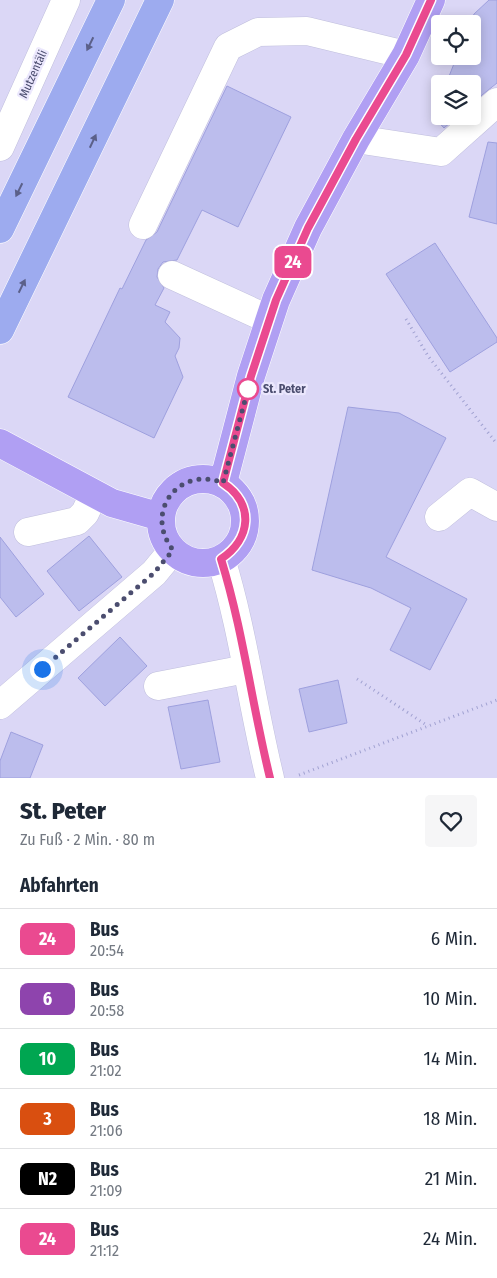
<!DOCTYPE html>
<html lang="de">
<head>
<meta charset="utf-8">
<style>
  :root { --surface:#fff; --page:#f6f6f7; --text:#1f2937; --muted:#747a83; --line:#e0e1e3 }
  body { margin:0; font-family:"Fira Sans Condensed",sans-serif; background:var(--page); color:var(--text); height:100vh; display:flex; flex-direction:column; font-size:19px; white-space:nowrap }
  * { box-sizing:border-box; margin:0 }
  p { font-size:16px; color:var(--muted) }
  .icon { flex:none; width:28px; height:28px; fill:none; stroke:currentColor; stroke-width:2; stroke-linecap:round; stroke-linejoin:round }
  .map { position:relative; height:778px; overflow:hidden }
  .side { display:flex; flex-direction:column; background:var(--surface); flex:1 }
  .side>* { flex:none }
  .badge { padding:0 10px; border-radius:8px; font-size:18px; line-height:32px }
  .fabs { position:absolute; left:431px; top:15px; display:grid; gap:10px }
  .fabs a { display:grid; place-items:center; width:50px; height:50px; border-radius:5px; background:var(--surface); box-shadow:0 2px 12px #0003; font-size:25px }
  .you { position:absolute; width:25px; height:25px; margin:-12px; border:4px solid #fff; border-radius:50%; background:#1a73e8; box-shadow:0 0 0 8px #1a73e833 }
  .map>.badge { position:absolute; translate:-50% -50%; box-shadow:0 0 0 2px #fff }
  h2 { padding:0 20px; font-size:19px; line-height:45px }
  .round { display:grid; place-items:center; flex:none; width:52px; height:52px; border-radius:5px; background:var(--page) }
  .summary { display:flex; align-items:center; justify-content:space-between; height:85px; padding:0 20px }
  h1 { font-size:24px; font-weight:800; line-height:38px }
  ul { padding:0; list-style:none }
  li { display:flex; align-items:center; gap:15px; height:60px; padding:0 20px; border-top:1px solid var(--line) }
  li div { flex:1 }
  li b { display:block; font-size:19px }
  li em { font-style:normal }
  li .badge { min-width:55px; font-weight:700; text-align:center }
  .map>svg:first-child { display:block }
  .residential { fill:#dbd7f6; fill-rule:evenodd }
  .building { fill:#bcbded; stroke:#9ea0de }
  .lines { fill:none; stroke-linecap:round; stroke-linejoin:round }
  .minor-casing { stroke:#c0bfdd; stroke-width:29 }
  .major-casing { stroke:#fff; stroke-width:29 }
  .highway-casing { stroke:#fff; stroke-width:29 }
  .path { stroke:#a0a1d1; stroke-width:3; stroke-dasharray:1 4; stroke-linecap:butt }
  .minor { stroke:#fff; stroke-width:28 }
  .major { stroke:#b09ff3; stroke-width:28 }
  .highway { stroke:#9dabef; stroke-width:28 }
  .oneway { fill:#5b6089 }
  .line-casing { stroke:#fff; stroke-width:11 }
  .line { stroke:#ea4a90; stroke-width:8 }
  .walk { stroke:#4b4d6f; stroke-width:5; stroke-dasharray:0 9 }
  .stop-dot { fill:#fff; stroke:#ea4a90; stroke-width:2.5 }
  .labels { text-anchor:middle; stroke-width:4.5; stroke-linejoin:round; paint-order:stroke }
  .street-label { font-size:12px; fill:#4b4d6f; stroke:#ebe7fd }
  .stop-label { font-size:12px; font-weight:bold; fill:#4b4d6f; stroke:#ebe7fd; text-anchor:start }
</style>
</head>
<body>
<div class="map">
<svg width="497" height="778" viewBox="0 0 497 778">
  <rect width="100%" height="100%" fill="#e6e2fa"/>
  <path class="residential" d="M 0,0 L 497,0 L 497,778 L 0,778 ZM 440,24 L 472,24 L 472,56 L 440,56 ZM 440,84 L 472,84 L 472,116 L 440,116 Z"/>
  <path class="building" d="M 489,0 L 497,0 L 497,83 L 472,103 L 472,84 L 446,84 L 457,56 L 472,56 L 472,24 L 470,24 L 474,14 Z
    M 227,86 L 291,117 L 238,227 L 202,210 L 177,260 L 163,262 L 158,269 L 157,277 L 164,288 L 155,305 L 170,312 L 165,322 L 180,338 L 179,348 L 175,356 L 183,377 L 154,438 L 68,397 L 120,288 L 122,289 L 146,240 L 157,232 Z
    M 440,99 L 440,116 L 458,116 L 444,128 L 433,116 Z
    M 488,142 L 497,143 L 497,224 L 469,217 Z
    M 435,243 L 497,338 L 497,342 L 450,372 L 386,274 Z
    M 348,407 L 399,413 L 446,438 L 386,557 L 467,599 L 430,670 L 390,650 L 411,608 L 371,588 L 312,570 Z
    M 89,536 L 122,577 L 79,611 L 47,571 Z
    M 0,537 L 44,594 L 16,617 L 0,597 Z
    M 120,637 L 147,666 L 105,706 L 78,678 Z
    M 338,680 L 347,723 L 309,732 L 299,689 Z
    M 208,700 L 220,762 L 181,769 L 168,707 Z
    M 11,732 L 43,745 L 30,778 L 0,778 L 0,761 Z"/>
  <g class="lines">
    <g class="minor-casing">
      <path id="minor" d="M 356,139 L 441,152 L 497,102
        M 0,147 L 66,0
        M 143,225 L 228,47 L 258,32 L 307,31 L 406,55
        M 172,275 L 268,319
        M 439,517 L 470,492 L 497,507
        M 28,532 L 77,521 L 85,513 L 94,494
        M 221,559 C 243,630 252,705 270,778
        M 158,686 L 246,669
        M 0,705 L 154,573 L 173,550"/>
    </g>
    <g class="major-casing">
      <path id="major" d="M 0,443 L 112,503 L 161,517
        M161 521a42 42 0 1 1 84 0a42 42 0 1 1-84 0Z
        M 223,483 L 251,376 L 276,300 L 308,228 L 356,139 L 406,55 L 431,0"/>
    </g>
    <g class="highway-casing">
      <path id="highway" d="M 0,229 L 111,0
        M 0,330 L 160,0"/>
    </g>
    <path class="path" d="M 406,319 L 428,356 L 497,444
      M 357,679 L 428,726
      M 299,775 L 497,700"/>
    <use href="#minor" class="minor"/>
    <use href="#major" class="major"/>
    <use href="#highway" class="highway"/>
  </g>
  <defs><path id="oneway-solid" d="M-6-.8H1V-3.2L6.5 0L1 3.2V.8H-6Z" transform="scale(1.25)"/></defs>
  <g class="oneway">
    <use href="#oneway-solid" transform="translate(90 44) rotate(116)"/>
    <use href="#oneway-solid" transform="translate(93 141) rotate(-65)"/>
    <use href="#oneway-solid" transform="translate(19 190) rotate(116)"/>
    <use href="#oneway-solid" transform="translate(22 286) rotate(-64)"/>
  </g>
  <g class="lines">
    <g class="line-casing">
      <path id="line" d="M 270,778 C 252,705 243,630 221,559 C 251,539 255,504 223,483 L 251,376 L 276,300 L 308,228 L 356,139 L 406,55 L 431,0"/>
    </g>
    <use href="#line" class="line"/>
    <path class="walk" d="M 42,669 L 154,573 L 173,550 C 143,512 179,465 223,483 L 248,389"/>
  </g>
  <circle class="stop-dot" cx="248" cy="389" r="10"/>
  <g class="labels">
    <g class="street-label">
      <text transform="translate(33 74) rotate(-66)" y="4">Mutzentäli</text>
    </g>
    <g class="stop-label">
      <text x="263" y="393">St. Peter</text>
    </g>
  </g>
</svg>
<div class="fabs">
<a><svg class="icon" aria-label="locate" viewBox="0 0 24 24"><circle cx="12" cy="12" r="6"/><path d="M12 2v4M12 18v4M2 12h4M18 12h4"/></svg></a>
<a><svg class="icon" aria-label="layers" viewBox="0 0 24 24"><path d="M12 4l9 5-9 5-9-5zM3 14l9 5 9-5"/></svg></a>
</div>
<div class="you" style="left:42px;top:669px"></div>
<b class="badge" style="left:293px;top:262px;background:#ea4a90;color:#fff">24</b>
</div>
<section class="side">
<div class="summary"><div><h1>St. Peter</h1><p>Zu Fuß · 2 Min. · 80 m</p></div><a class="round"><svg class="icon" aria-label="heart" viewBox="0 0 24 24"><path d="M12 20l-8-8c-3-5 5-10 8-4 3-6 11-1 8 4z"/></svg></a></div>
<h2>Abfahrten</h2>
<ul>
<li><span class="badge" style="background:#ea4a90;color:#fff">24</span><div><b>Bus</b><p>20:54</p></div><em>6 Min.</em></li>
<li><span class="badge" style="background:#8e44ad;color:#fff">6</span><div><b>Bus</b><p>20:58</p></div><em>10 Min.</em></li>
<li><span class="badge" style="background:#00a651;color:#fff">10</span><div><b>Bus</b><p>21:02</p></div><em>14 Min.</em></li>
<li><span class="badge" style="background:#d94f10;color:#fff">3</span><div><b>Bus</b><p>21:06</p></div><em>18 Min.</em></li>
<li><span class="badge" style="background:#000;color:#fff">N2</span><div><b>Bus</b><p>21:09</p></div><em>21 Min.</em></li>
<li><span class="badge" style="background:#ea4a90;color:#fff">24</span><div><b>Bus</b><p>21:12</p></div><em>24 Min.</em></li>
</ul>
</section>
</body>
</html>
